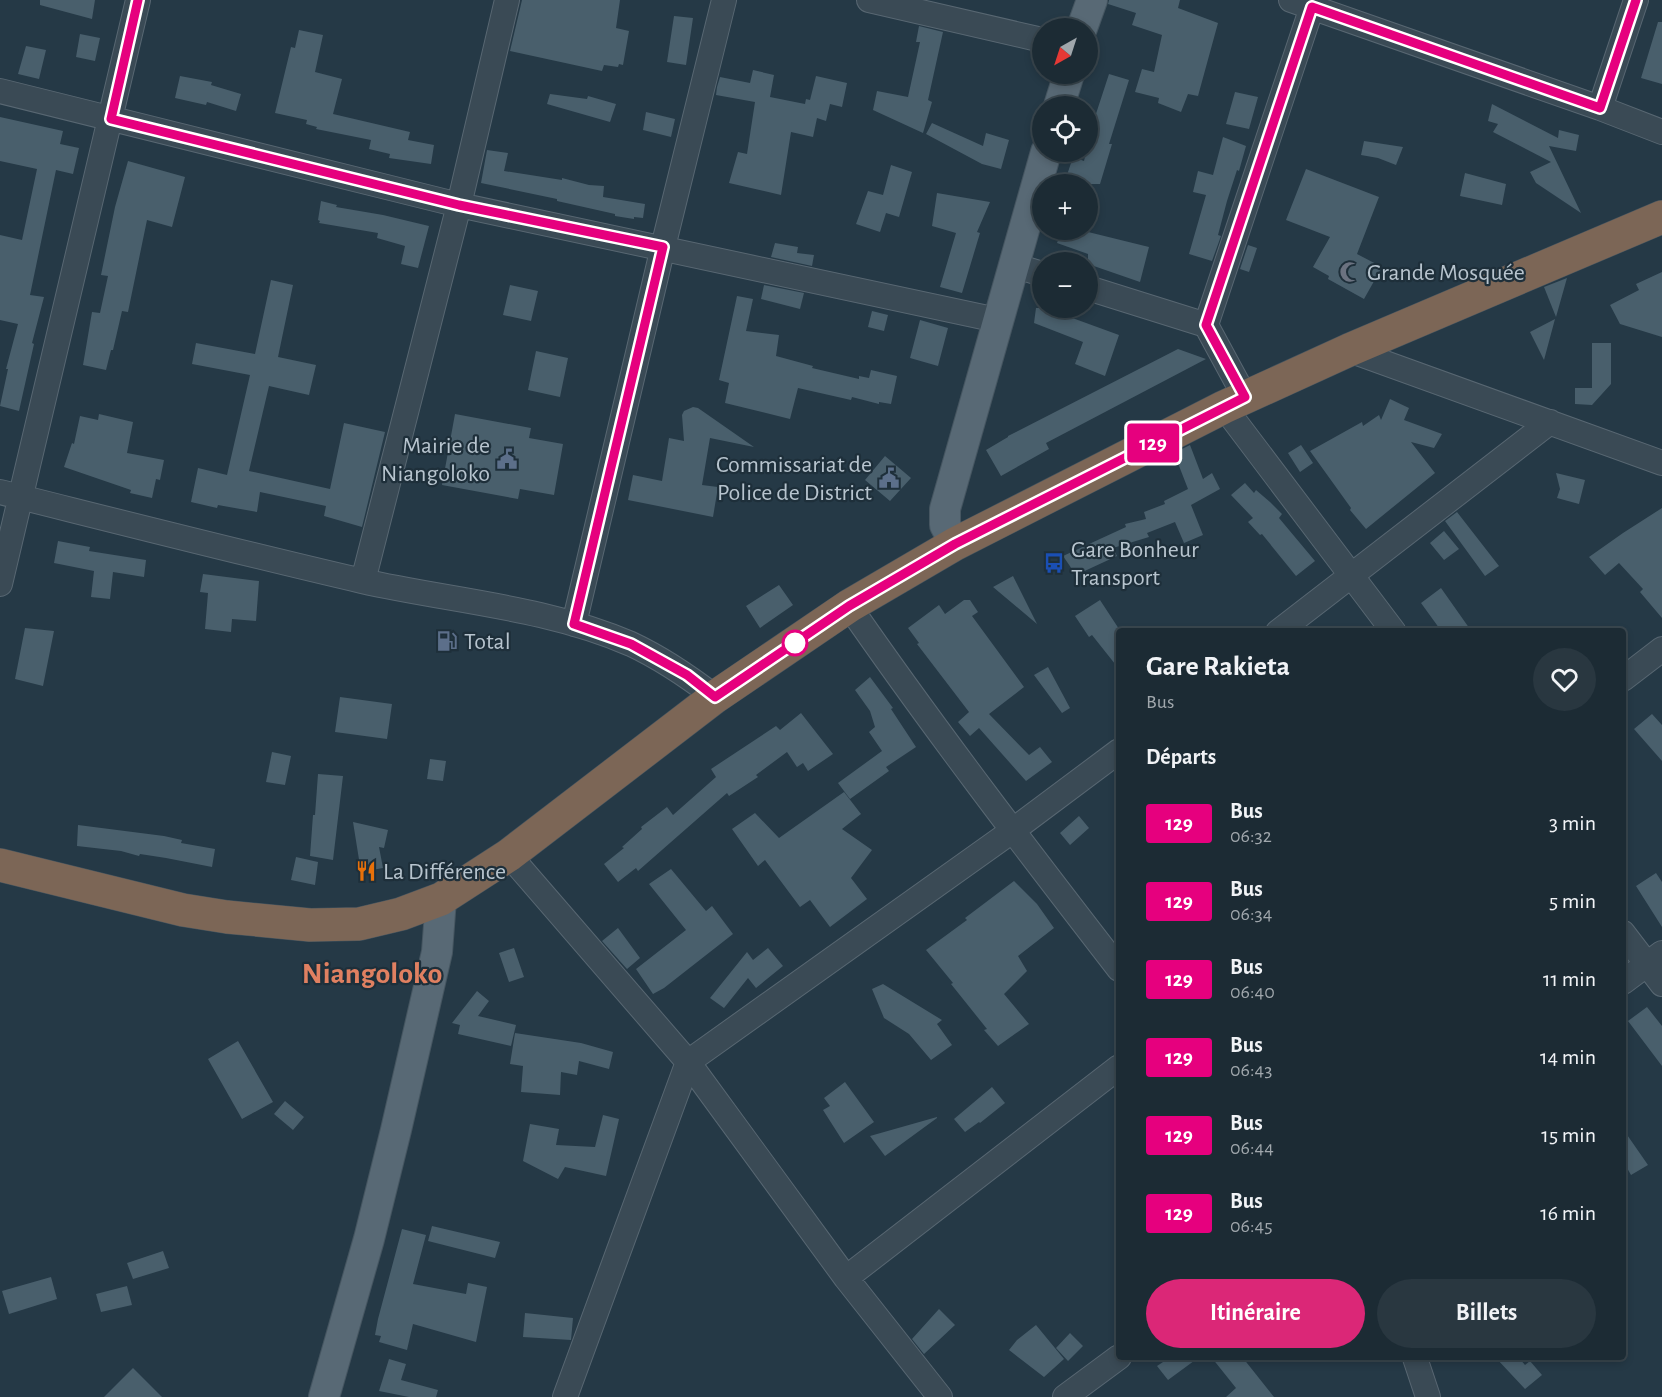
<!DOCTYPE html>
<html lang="fr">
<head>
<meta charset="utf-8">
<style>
  :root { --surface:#1c2b34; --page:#293740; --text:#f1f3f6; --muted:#a0a7ac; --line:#3a474f; --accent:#db2777 }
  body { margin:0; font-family:"Alegreya Sans",sans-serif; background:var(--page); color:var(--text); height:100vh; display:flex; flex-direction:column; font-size:22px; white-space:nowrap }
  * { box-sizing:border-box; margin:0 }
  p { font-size:20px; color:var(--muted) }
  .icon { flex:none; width:33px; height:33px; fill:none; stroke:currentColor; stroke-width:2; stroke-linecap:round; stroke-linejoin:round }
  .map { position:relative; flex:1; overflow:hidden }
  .details { position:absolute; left:1116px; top:628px; width:510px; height:732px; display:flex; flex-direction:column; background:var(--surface); border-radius:6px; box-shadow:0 3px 9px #0003,0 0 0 2px var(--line) }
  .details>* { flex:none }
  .badge { padding:0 12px; border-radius:4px; font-size:21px; line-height:39px }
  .needle { width:39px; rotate:219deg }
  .tools { position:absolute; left:1032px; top:18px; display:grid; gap:12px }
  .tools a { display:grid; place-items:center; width:66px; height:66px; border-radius:50%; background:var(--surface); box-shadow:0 3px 9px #0003,0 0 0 2px var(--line); font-size:30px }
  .map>.badge { position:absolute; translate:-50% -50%; box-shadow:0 0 0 3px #fff }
  h2 { padding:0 30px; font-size:22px; line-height:54px }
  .round { display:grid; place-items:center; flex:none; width:63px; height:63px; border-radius:32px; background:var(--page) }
  .head { display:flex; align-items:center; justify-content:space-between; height:102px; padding:0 30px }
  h1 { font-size:28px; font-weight:700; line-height:45px }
  .cta { display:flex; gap:12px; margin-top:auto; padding:12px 30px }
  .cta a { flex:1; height:69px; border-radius:36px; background:var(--accent); color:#fff; font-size:24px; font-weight:700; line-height:69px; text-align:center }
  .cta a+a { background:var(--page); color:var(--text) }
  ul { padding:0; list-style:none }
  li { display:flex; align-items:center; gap:18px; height:78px; padding:0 30px }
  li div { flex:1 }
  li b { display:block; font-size:22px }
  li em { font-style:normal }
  li .badge { min-width:66px; font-weight:700; text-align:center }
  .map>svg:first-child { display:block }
  .building { fill:#495f6c }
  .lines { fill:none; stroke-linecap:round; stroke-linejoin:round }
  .minor-casing { stroke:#586772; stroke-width:26 }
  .major-casing { stroke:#465661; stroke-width:32 }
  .highway-casing { stroke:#44545f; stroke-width:34 }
  .minor { stroke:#3a4a55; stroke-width:24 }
  .major { stroke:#586975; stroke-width:30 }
  .highway { stroke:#7c6656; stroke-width:33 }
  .line-casing { stroke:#fff; stroke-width:14 }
  .line { stroke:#e6007e; stroke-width:9 }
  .stop-dot { fill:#fff; stroke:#e6007e; stroke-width:3 }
  .labels { text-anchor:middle; stroke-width:4.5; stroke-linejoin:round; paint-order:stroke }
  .poi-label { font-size:24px; fill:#b7c4ce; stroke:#1e2f3a; text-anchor:start }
  .district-label { font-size:30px; font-weight:bold; fill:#e08061; stroke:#1e2f3a }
</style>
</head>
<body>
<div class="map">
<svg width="1662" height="1397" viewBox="0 0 1662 1397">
  <rect width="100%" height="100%" fill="#253946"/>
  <path class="building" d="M 40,0 L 95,0 L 92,19 L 40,5 Z
    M 522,0 L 620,0 L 616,28 L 629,31 L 623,65 L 619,64 L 618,67 L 604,65 L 602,71 L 510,51 Z
    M 1109,0 L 1180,0 L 1178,8 L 1218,23 L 1198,96 L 1188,94 L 1181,112 L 1158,103 L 1159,98 L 1135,92 L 1142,69 L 1154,72 L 1162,35 L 1132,25 L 1136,13 L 1108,4 Z
    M 674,16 L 693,18 L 686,65 L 667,62 Z
    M 1658,22 L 1662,22 L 1662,84 L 1641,78 Z
    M 919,26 L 943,32 L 928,100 L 932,102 L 923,133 L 873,110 L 877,91 L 908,97 L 920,42 L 916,42 Z
    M 299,30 L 323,35 L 315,72 L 342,79 L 333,114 L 410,132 L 408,140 L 434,145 L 431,164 L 389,158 L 390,154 L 369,149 L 371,140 L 316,129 L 317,127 L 306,124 L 307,120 L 275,113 L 291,47 L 295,48 Z
    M 80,34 L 100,38 L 95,61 L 76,57 Z
    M 26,46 L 46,50 L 39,79 L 18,74 Z
    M 753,70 L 774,75 L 770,97 L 805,104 L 806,99 L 810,100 L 816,76 L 847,83 L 842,107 L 830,104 L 826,121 L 817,118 L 813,137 L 791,132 L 781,195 L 729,183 L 738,152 L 747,154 L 755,102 L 716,95 L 717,87 L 720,77 L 750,83 Z
    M 1109,74 L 1129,80 L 1109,144 L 1112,144 L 1100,184 L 1076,184 L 1065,181 L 1073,157 L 1084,161 L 1092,126 Z
    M 180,76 L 212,82 L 211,85 L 241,94 L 236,111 L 207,102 L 206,105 L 175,98 Z
    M 1235,92 L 1258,97 L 1249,129 L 1226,124 Z
    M 550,94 L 587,99 L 588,96 L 616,104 L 610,122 L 547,104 Z
    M 1492,104 L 1558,138 L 1559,130 L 1579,135 L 1576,151 L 1549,146 L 1581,213 L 1536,183 L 1530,172 L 1551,162 L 1493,132 L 1498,124 L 1488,121 Z
    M 646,112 L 675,119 L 671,137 L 643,130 Z
    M 0,117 L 63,131 L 60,144 L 79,148 L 73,174 L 56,170 L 30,295 L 44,297 L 32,343 L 34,344 L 19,411 L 0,406 L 8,369 L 6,369 L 18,324 L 0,320 L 0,235 L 22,240 L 37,169 L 0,161 Z
    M 932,123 L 983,146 L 986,133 L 1009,140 L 1001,169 L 982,164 L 926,134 Z
    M 1223,137 L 1246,146 L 1239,171 L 1237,170 L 1227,201 L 1218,235 L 1221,236 L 1212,261 L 1189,254 L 1206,195 L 1193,192 L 1198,171 L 1213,175 Z
    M 1364,141 L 1403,147 L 1396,165 L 1378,158 L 1361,155 Z
    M 487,150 L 508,153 L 504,171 L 562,180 L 562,178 L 589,185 L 604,186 L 603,197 L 645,204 L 643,218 L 634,217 L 634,219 L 615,216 L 615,214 L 557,201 L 557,199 L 481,183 Z
    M 128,161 L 185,177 L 172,227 L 147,220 L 128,312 L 122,311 L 113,350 L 111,350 L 106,370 L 83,365 L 92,312 L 100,313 L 108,276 L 101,275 L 115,207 Z
    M 891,165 L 912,172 L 899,217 L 886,213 L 880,232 L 856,224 L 868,191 L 883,195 Z
    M 1306,169 L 1379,197 L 1357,254 L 1382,267 L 1364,299 L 1328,279 L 1329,276 L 1313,267 L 1330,237 L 1286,220 Z
    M 1465,173 L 1506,184 L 1502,205 L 1460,196 Z
    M 937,193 L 990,202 L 977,232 L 980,233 L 962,293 L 940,287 L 956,233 L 932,226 Z
    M 321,201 L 337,205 L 336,207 L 383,215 L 429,226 L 418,268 L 401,264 L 405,246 L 377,238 L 378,233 L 319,223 L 320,221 L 318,220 Z
    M 1062,230 L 1080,230 L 1149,247 L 1140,282 L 1088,264 L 1088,254 L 1057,243 Z
    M 775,243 L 798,247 L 797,253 L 814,255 L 812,266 L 771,257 Z
    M 1248,245 L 1257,248 L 1249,272 L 1240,269 Z
    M 1662,272 L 1662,337 L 1620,324 L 1610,305 L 1639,290 L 1636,284 Z
    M 1567,278 L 1556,317 L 1544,287 Z
    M 271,280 L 293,285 L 278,357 L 316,365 L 309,395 L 269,386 L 249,471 L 330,489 L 344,423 L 385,432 L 362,527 L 324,516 L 326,506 L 260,492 L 257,512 L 218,505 L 217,508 L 191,502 L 198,468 L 227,475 L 250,375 L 192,364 L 196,343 L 255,354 Z
    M 510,285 L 538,291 L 531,321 L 503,315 Z
    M 764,285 L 804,293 L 800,309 L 761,299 Z
    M 737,296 L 753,299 L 746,331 L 779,335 L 776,356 L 813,366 L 812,368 L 859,379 L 859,376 L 869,378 L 871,370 L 897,376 L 891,404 L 879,402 L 879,404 L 852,397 L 851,400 L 798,388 L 790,419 L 725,403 L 729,383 L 719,380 Z
    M 1036,308 L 1045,308 L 1119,335 L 1105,376 L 1075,364 L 1083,342 L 1034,323 Z
    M 872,311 L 888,315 L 884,331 L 868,327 Z
    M 1555,319 L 1544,360 L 1530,332 Z
    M 920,320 L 948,328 L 938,366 L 910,358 Z
    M 1592,343 L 1611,343 L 1611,384 L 1592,405 L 1575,404 L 1575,388 L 1592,388 Z
    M 1178,349 L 1206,359 L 1046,443 L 1049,449 L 1001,476 L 986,450 L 1008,437 L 1008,436 Z
    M 536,351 L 568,358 L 560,397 L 528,390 Z
    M 1390,399 L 1409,408 L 1404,420 L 1442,434 L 1434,448 L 1411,442 L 1435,473 L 1366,529 L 1350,510 L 1351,508 L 1310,451 L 1362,422 L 1363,426 L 1379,415 L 1381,420 Z
    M 693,407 L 698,408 L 754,447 L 710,438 L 702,485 L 718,487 L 713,517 L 628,500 L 633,475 L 662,481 L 669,438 L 684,441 L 682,415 L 684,411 Z
    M 99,414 L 133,422 L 127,453 L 164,460 L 160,480 L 156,479 L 152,498 L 130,493 L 131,490 L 64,467 L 72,443 L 74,444 L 80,416 L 98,420 Z
    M 455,414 L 531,428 L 529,438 L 563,444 L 554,495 L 520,489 L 518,499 L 442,485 Z
    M 1190,445 L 1203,479 L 1212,473 L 1220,489 L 1191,505 L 1203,535 L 1184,543 L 1175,522 L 1147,533 L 1149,537 L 1113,548 L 1117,556 L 1076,575 L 1063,556 L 1126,527 L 1125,524 L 1146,519 L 1144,512 L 1165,504 L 1164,501 L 1188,489 L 1174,453 Z
    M 1301,445 L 1313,463 L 1300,472 L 1288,453 Z
    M 885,456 L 911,478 L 890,501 L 865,480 Z
    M 1556,473 L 1585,480 L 1579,504 L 1557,498 L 1560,489 Z
    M 1245,483 L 1254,493 L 1256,490 L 1270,502 L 1282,514 L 1279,518 L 1315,561 L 1296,576 L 1262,534 L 1260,535 L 1248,522 L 1253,518 L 1231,495 Z
    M 1662,508 L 1662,618 L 1640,592 L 1643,589 L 1619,563 L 1605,575 L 1589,557 L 1623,533 Z
    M 1457,512 L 1499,566 L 1485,576 L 1445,521 Z
    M 1444,531 L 1459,549 L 1444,560 L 1430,543 Z
    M 58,541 L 90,547 L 89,551 L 146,560 L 144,577 L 113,572 L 110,599 L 91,597 L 94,571 L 54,563 Z
    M 203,574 L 259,581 L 256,621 L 232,619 L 231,632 L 205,629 L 208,593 L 200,592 Z
    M 1013,576 L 1037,624 L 993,587 Z
    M 779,585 L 793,605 L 760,628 L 746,606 Z
    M 1441,588 L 1472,632 L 1442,632 L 1421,603 Z
    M 964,600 L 970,600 L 978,612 L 972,616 L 1024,687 L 989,714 L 1029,755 L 1040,747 L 1052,762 L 1026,781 L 979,728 L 970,736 L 958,722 L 969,712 L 917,644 L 919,643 L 908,628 L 939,605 L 945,614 Z
    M 1100,600 L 1119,629 L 1119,669 L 1092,635 L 1089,637 L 1075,616 Z
    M 25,628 L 54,631 L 43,686 L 15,679 Z
    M 1048,667 L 1070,708 L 1062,713 L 1034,675 Z
    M 870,677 L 893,708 L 891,709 L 916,747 L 886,767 L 889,771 L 850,799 L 838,783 L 882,751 L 869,732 L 875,727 L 870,711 L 855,690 Z
    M 340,697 L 392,704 L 387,739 L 335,732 Z
    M 801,713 L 833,754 L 808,771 L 803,763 L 797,767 L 787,752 L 756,775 L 758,777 L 729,796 L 727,793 L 638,871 L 636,868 L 618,882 L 604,864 L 624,848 L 622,847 L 642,829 L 641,827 L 667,807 L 673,815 L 716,777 L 711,769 L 776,726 L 780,730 Z
    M 1652,714 L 1662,725 L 1662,761 L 1634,729 Z
    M 272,752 L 291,756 L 285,785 L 266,782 Z
    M 430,759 L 446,761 L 443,781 L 427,779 Z
    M 318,774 L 343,776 L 333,860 L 310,856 L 313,815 L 315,815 Z
    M 844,792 L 861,814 L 842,829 L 872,850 L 851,878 L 867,899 L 830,927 L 810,900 L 800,907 L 765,860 L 758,866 L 732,829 L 755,813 L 779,838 Z
    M 1079,816 L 1089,828 L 1070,845 L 1060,833 Z
    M 353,822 L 388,830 L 384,848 L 379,847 L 383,868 L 361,872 Z
    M 78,825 L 164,836 L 182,840 L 181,843 L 215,849 L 212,867 L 166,858 L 140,854 L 139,856 L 121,851 L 77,846 Z
    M 296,857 L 318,862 L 315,885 L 291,880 Z
    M 671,869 L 706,911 L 712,906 L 733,934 L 664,988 L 653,994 L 636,969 L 686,930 L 649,884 Z
    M 1656,873 L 1662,882 L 1662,927 L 1636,886 Z
    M 1014,881 L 1037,904 L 1054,928 L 1018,956 L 1027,971 L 1004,994 L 1029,1024 L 998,1046 L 984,1030 L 987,1029 L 951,984 L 953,983 L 926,950 L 967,920 L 965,918 Z
    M 618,928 L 640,958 L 627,969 L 602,941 Z
    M 514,948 L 524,977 L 509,982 L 499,953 Z
    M 768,948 L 783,966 L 756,988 L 748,978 L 724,1008 L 710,998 L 747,952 L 753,960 Z
    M 883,984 L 942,1020 L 937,1024 L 952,1045 L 931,1060 L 909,1034 L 884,1018 L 872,989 Z
    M 477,991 L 489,1001 L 478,1016 L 516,1025 L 511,1046 L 458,1034 L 460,1025 L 452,1023 Z
    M 1647,1007 L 1662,1026 L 1662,1066 L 1628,1021 Z
    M 515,1033 L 581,1043 L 613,1052 L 609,1069 L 579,1061 L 577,1075 L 561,1072 L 560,1095 L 521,1092 L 523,1066 L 510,1064 Z
    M 238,1041 L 273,1102 L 242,1119 L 208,1059 Z
    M 845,1082 L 874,1122 L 844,1143 L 823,1110 L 830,1106 L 824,1098 Z
    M 992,1087 L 1005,1103 L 980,1123 L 979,1122 L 965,1132 L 954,1119 Z
    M 285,1101 L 304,1117 L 293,1130 L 274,1114 Z
    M 603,1115 L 619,1119 L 606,1176 L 565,1167 L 558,1179 L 523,1161 L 530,1124 L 559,1129 L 556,1145 L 595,1147 Z
    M 937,1117 L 937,1118 L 885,1156 L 870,1136 Z
    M 1623,1129 L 1648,1165 L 1631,1175 L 1623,1161 Z
    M 432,1226 L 500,1242 L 495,1258 L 428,1241 Z
    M 402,1229 L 426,1235 L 413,1284 L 466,1294 L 468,1283 L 487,1287 L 476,1342 L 413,1324 L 407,1350 L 379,1342 L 381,1336 L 375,1335 L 378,1319 Z
    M 163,1251 L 169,1268 L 133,1279 L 127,1263 Z
    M 51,1277 L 57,1299 L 9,1314 L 2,1291 Z
    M 127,1286 L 132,1305 L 101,1312 L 96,1294 Z
    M 939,1309 L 955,1325 L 924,1354 L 912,1339 Z
    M 525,1313 L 573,1318 L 571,1340 L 523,1337 Z
    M 1036,1325 L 1064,1359 L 1044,1377 L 1009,1350 L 1017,1340 Z
    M 1070,1333 L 1083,1346 L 1068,1361 L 1056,1348 Z
    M 1169,1358 L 1198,1358 L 1168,1380 L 1157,1366 Z
    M 1212,1358 L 1243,1358 L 1274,1397 L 1226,1397 L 1236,1388 Z
    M 1496,1358 L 1519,1358 L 1525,1365 L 1530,1361 L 1542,1375 L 1525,1389 Z
    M 389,1359 L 406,1364 L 401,1380 L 438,1390 L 436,1397 L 409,1397 L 379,1391 Z
    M 133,1368 L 162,1397 L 104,1397 Z"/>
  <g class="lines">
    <g class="minor-casing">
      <path id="minor" d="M 869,0 L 1042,40
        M 1291,0 L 1600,108 L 1662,132
        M 0,91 L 459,205 L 997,320
        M 1600,108 L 1636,0
        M 1013,265 L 1042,274
        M 1088,288 L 1206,325
        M 1349,350 L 1662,463
        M 1245,397 L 1206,325 L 1312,7
        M 1224,407 L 1394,632
        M 0,492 C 120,522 241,553 362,581 C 451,601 546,607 631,644 C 661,658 689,677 715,697
        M 363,581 L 459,205 L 507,0
        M 0,584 L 138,0
        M 849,606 C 935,730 1027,850 1119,969
        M 574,624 L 663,247 L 724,0
        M 1278,632 L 1550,422
        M 1623,679 L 1662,649
        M 509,855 L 688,1062 L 846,1278 L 940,1397
        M 1623,933 L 1662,984
        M 1623,982 L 1662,953
        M 846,1278 L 1119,1067
        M 1415,1358 L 1428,1397
        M 565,1397 L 688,1062 L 1012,831 L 1119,751
        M 1065,1397 L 1119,1357"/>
    </g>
    <g class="major-casing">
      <path id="major" d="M 1082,28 L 1092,0
        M 1059,106 L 1069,74
        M 955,544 L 945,525 L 945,509 L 1046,152
        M 324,1397 L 369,1239 L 396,1130 L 437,952 L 441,899"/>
    </g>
    <g class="highway-casing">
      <path id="highway" d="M 0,865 L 183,910 L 227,917 L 310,925 L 359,924 L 401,914 L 441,899 L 509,855 L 715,697 L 849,606 L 955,544 L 1224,407 L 1349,350 L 1662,217"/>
    </g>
    <use href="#minor" class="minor"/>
    <use href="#major" class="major"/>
    <use href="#highway" class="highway"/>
  </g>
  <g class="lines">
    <g class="line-casing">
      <path id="line" d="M 138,0 L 111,119 L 459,205 L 663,247 L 574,624 L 631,644 L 687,675 L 715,697 L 849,606 L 955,544 L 1245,397 L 1206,325 L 1312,7 L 1600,108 L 1636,0"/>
    </g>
    <use href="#line" class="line"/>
  </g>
  <defs>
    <g id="mosque-bare" transform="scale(1.62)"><path d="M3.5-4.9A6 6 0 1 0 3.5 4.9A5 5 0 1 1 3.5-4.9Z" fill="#6b7280" stroke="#1e2f3a" stroke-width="2.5" paint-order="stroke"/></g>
    <g id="civic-bare" transform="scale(1.62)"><path d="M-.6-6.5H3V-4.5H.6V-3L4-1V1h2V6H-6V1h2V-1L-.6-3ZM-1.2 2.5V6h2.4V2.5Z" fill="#5c6f8a" stroke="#1e2f3a" stroke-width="2.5" paint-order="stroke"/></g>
    <g id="bus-bare" transform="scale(1.62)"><path d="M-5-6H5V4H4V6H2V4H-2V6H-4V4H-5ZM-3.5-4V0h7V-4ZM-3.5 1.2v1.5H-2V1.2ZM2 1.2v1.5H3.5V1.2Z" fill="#1a4fb4" stroke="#1e2f3a" stroke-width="2.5" paint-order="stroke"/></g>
    <g id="fuel-bare" transform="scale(1.62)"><path d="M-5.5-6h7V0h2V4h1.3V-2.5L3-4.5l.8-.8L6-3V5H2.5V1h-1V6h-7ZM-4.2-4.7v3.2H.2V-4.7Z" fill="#5c6f8a" stroke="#1e2f3a" stroke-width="2.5" paint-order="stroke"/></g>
    <g id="restaurant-bare" transform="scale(1.62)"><path d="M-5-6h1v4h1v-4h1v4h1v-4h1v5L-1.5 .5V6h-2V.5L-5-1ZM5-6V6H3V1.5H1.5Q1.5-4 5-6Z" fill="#e8710a" stroke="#1e2f3a" stroke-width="2.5" paint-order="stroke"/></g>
  </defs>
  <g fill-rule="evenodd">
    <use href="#mosque-bare" x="1350" y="272"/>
    <use href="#civic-bare" x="507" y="459"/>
    <use href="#civic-bare" x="889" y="478"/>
    <use href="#bus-bare" x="1054" y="563"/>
    <use href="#fuel-bare" x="447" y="641"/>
    <use href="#restaurant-bare" x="366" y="871"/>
  </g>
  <circle class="stop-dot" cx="795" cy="643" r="12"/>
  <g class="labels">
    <g class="poi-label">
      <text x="1367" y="280">Grande Mosquée</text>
      <text x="490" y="453" text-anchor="end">Mairie de<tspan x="490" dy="28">Niangoloko</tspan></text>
      <text x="872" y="472" text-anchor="end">Commissariat de<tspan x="872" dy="28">Police de District</tspan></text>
      <text x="1071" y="557">Gare Bonheur<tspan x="1071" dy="28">Transport</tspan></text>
      <text x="464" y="649">Total</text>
      <text x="383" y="879">La Différence</text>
    </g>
    <g class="district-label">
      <text x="372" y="983">Niangoloko</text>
    </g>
  </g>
</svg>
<div class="tools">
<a><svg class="needle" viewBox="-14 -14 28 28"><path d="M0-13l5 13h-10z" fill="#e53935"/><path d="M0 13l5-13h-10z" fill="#a0a7ac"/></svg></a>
<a><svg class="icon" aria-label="locate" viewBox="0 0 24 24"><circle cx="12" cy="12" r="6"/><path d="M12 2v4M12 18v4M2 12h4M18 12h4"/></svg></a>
<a>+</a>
<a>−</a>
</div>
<b class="badge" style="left:1153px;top:443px;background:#e6007e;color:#fff">129</b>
<section class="details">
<div class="head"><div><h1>Gare Rakieta</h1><p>Bus</p></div><a class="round"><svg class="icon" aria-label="heart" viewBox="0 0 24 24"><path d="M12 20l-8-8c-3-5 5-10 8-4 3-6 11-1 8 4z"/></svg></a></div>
<h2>Départs</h2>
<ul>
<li><span class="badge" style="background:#e6007e;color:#fff">129</span><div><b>Bus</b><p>06:32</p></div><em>3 min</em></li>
<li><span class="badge" style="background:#e6007e;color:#fff">129</span><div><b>Bus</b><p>06:34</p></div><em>5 min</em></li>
<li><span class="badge" style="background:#e6007e;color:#fff">129</span><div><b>Bus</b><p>06:40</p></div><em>11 min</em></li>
<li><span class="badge" style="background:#e6007e;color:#fff">129</span><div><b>Bus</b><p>06:43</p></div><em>14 min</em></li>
<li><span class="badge" style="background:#e6007e;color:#fff">129</span><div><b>Bus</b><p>06:44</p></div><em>15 min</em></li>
<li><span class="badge" style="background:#e6007e;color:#fff">129</span><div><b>Bus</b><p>06:45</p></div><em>16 min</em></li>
</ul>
<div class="cta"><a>Itinéraire</a><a>Billets</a></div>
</section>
</div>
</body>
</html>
